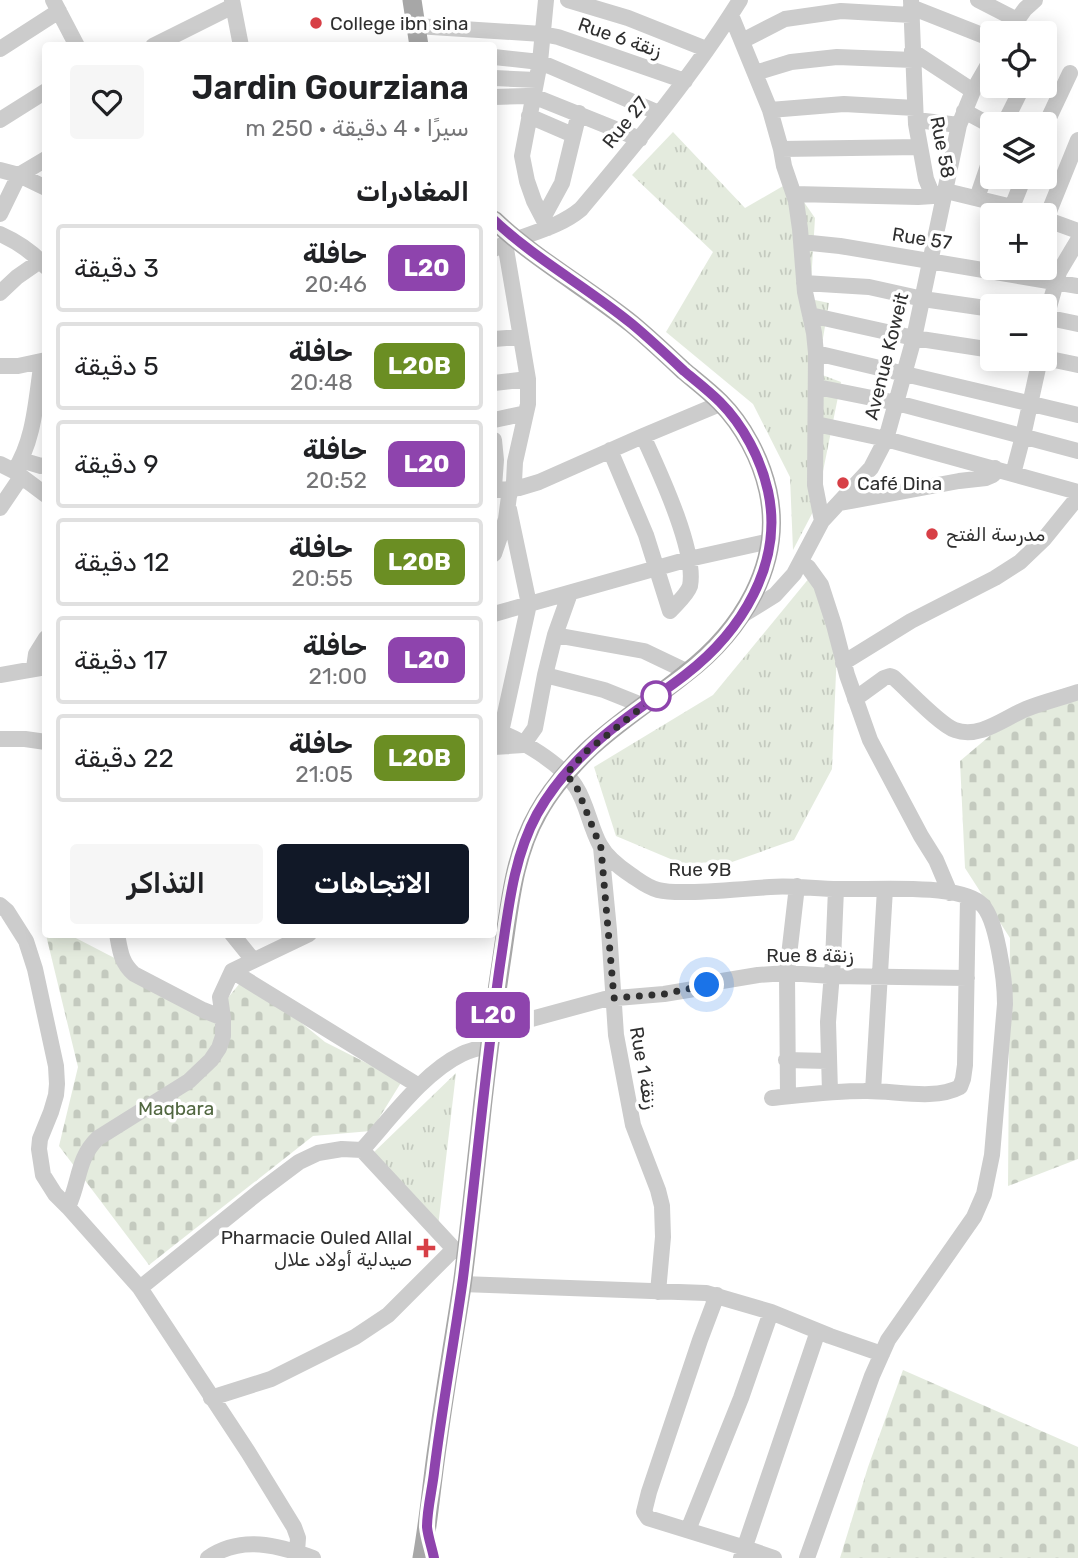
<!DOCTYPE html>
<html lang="ar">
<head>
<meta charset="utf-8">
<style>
  :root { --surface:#fff; --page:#f6f6f6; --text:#202124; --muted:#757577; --line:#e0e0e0; --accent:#111827 }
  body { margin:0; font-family:Rubik,"Noto Naskh Arabic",sans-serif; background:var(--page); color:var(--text); direction:rtl; height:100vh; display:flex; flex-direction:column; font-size:26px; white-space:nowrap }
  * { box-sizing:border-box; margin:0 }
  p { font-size:23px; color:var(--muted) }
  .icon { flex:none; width:38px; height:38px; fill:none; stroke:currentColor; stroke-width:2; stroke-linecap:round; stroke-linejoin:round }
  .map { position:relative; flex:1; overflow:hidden; direction:ltr }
  .panel { position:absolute; left:42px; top:42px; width:455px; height:896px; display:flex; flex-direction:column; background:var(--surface); border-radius:7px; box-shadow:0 4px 18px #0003; direction:rtl }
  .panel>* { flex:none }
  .badge { padding:0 14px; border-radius:10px; font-size:24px; line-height:46px }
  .controls { position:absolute; left:980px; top:21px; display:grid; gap:14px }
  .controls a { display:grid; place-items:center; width:77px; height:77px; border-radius:7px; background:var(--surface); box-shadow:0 4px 18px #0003; font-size:35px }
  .you { position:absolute; width:35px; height:35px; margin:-18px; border:5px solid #fff; border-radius:50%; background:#1a73e8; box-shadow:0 0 0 10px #1a73e833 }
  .map>.badge { position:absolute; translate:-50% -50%; box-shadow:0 0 0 4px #fff }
  h2 { padding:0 28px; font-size:26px; line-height:63px }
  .round { display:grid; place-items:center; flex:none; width:74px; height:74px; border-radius:7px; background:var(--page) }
  .head { display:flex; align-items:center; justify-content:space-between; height:119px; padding:0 28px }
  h1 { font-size:33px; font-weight:600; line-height:52px }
  .button { display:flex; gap:14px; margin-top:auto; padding:14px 28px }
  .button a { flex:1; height:80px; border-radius:7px; background:var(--accent); color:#fff; font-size:28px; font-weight:600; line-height:80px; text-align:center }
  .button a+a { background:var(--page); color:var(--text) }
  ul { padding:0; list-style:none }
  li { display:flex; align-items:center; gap:21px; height:88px; margin:0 14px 10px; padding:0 14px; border:4px solid var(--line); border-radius:7px }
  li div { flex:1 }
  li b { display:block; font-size:26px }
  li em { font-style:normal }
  li .badge { min-width:77px; font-weight:700; text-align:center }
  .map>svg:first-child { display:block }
  .grass { fill:url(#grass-tufts) }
  .cemetery { fill:url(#cemetery-stones) }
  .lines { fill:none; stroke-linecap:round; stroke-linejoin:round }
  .minor { stroke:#ccc; stroke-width:16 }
  .major { stroke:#a7a7a7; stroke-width:19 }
  .line-casing { stroke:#fff; stroke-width:16 }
  .line { stroke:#8e44ad; stroke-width:10 }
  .walk { stroke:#2f2f2f; stroke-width:7; stroke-dasharray:0 12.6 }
  .poi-dot { fill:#d73f46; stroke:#fff; stroke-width:2.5 }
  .stop-dot { fill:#fff; stroke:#8e44ad; stroke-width:3.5 }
  .labels { text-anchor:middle; stroke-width:7; stroke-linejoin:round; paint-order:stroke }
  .poi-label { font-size:19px; fill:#2f2f2f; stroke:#fff; text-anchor:start }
  .street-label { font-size:19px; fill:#2f2f2f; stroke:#fff }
  .park-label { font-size:19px; fill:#516740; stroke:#fff }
</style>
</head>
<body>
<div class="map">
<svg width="1078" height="1558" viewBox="0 0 1078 1558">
  <defs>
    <pattern id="grass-tufts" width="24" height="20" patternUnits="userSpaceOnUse" patternTransform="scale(1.75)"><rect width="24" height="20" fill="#e4ebde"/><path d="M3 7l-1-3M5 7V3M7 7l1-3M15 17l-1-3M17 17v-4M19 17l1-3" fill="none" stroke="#c4cabf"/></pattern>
    <pattern id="cemetery-stones" width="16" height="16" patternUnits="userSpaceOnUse" patternTransform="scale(1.75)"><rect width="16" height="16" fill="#e4ebde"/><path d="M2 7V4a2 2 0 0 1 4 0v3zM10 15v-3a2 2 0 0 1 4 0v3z" fill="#c4cabf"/></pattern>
  </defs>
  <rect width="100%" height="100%" fill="#fff"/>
  <path class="grass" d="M 673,132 L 745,208 L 790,182 L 815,218 L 810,299 L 829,303 L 817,373 L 841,382 L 816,506 L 793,550 L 790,477 L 753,404 L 666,332 L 713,252 L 632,175 Z
    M 810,577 L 838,625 L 832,769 L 794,840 L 732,862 L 680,863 L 616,836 L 594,767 L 713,695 Z
    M 456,1073 L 438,1227 L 373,1153 Z"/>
  <path class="cemetery" d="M 1078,693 L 1078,1159 L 1008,1186 L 1010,938 L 965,868 L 960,761 L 1031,701 Z
    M 46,935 L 70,935 L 217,1011 L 245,977 L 325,1042 L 402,1081 L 371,1131 L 313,1136 L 149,1265 L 59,1146 L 78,1067 Z
    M 903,1370 L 1078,1447 L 1078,1558 L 840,1558 L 868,1467 Z"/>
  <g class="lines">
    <path class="minor" d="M 53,0 L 77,46
      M 232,0 L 241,46
      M 546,0 L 540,62 L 522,156 L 527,181 L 534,201 L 548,228
      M 568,0 L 628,18 L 706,49
      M 911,0 L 916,124 L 926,179 L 933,196
      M 978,0 L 1017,20
      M 911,7 L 992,39
      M 731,15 L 770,110 L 781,149 L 784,166 L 796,201 L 800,229 L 805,292 L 814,333 L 816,353 L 815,485 L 822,521
      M 416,26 L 542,34 L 558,37 L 685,81
      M 1008,33 L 1025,9 L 1035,0
      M 742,41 L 785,19 L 841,11 L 911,15
      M 153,46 L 233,6
      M 0,49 L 59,11
      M 912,51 L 973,91
      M 494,57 L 540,62 L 659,113
      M 755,73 L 791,62 L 837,57 L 913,60
      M 494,78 L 536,80
      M 533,96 L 640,139
      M 494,97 L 527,96
      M 770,110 L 844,104 L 915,108
      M 964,111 L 992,126
      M 529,116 L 573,135
      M 0,120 L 46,91
      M 916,120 L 959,125
      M 1004,124 L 1023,86
      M 1045,126 L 1070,73
      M 781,149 L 920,147
      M 0,170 L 19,175 L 46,188
      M 794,194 L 918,197 L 933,196 L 946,191 L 1012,207 L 1035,215
      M 977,198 L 992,154
      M 1012,207 L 1024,177
      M 0,214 L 19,175 L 46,159
      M 543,218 L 562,183 L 579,113
      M 1045,219 L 1078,231
      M 1046,219 L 1078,140
      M 0,234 C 18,242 32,251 46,267
      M 801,242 L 840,246 L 1078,286
      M 494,249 C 522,234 556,230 581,209 C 637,142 694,74 740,0
      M 804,283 L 869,287 L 923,299 L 992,309
      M 0,293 L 17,277 L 40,261
      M 810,315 L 914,338 L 992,350
      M 1045,317 L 1078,324
      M 1045,330 L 1049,307 L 1059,272 L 1078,240
      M 494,339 L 521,337
      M 816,353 L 1078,415
      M 1045,358 L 1078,365
      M 0,366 L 18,366 L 46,360
      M 494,383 L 528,379
      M 817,387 L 897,403 L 1078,451
      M 494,420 L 526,413
      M 816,424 L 886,439 L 1078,492
      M 643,436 C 658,469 697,551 690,586 C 687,595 676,604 670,611
      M 494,440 L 496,460 L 494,487
      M 610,450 L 646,535 L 670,611
      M 21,460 L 41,466 L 46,465
      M 0,464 L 14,471 L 46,495
      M 14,471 C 35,440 36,397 42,361
      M 1013,474 L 1023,436 L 1040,359
      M 494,490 L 519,488 L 539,482 L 643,436 L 722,403
      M 840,503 L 959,481 L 986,478 L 993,475 L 995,468
      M 0,508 L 21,477
      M 494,554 L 506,519 L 509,496 L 514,482 L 515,462 L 528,404 L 528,379 L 505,243
      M 800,564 L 808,567 L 821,585 L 834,625 L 847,675 L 870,740 L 921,836 L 936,860 L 950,893
      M 494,614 L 689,559 L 770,541
      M 741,616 L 775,595 L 794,574 L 822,521 L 871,468 L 886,439 L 914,338 L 959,125 L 973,91 L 992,58
      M 555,635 L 644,651 L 688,672
      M 843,663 L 911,621 L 995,578 L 1020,562 L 1044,539 L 1078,497
      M 34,668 L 36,654 L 46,638
      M 0,675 L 46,667
      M 545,675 L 604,690 L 644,706
      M 855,699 L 884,678 L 890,676 L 893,677 C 907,689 940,725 955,730 C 980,739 1004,718 1026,709 C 1043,702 1061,698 1078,692
      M 494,730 C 519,738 562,764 576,787 C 587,804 590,827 600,845 C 607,858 619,867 631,875 C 640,881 647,887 658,890 C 670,893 683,892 695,892 C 720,891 745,889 770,887 C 793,885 815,889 839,889 C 872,890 955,883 980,903 C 997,915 1005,982 1005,1004 L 992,1155 L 984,1194 L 974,1217 L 888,1340 L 872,1376 L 807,1558
      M 501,732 L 529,604 L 509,509
      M 0,739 L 25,739 L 46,742
      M 494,747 L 523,745 L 535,728 L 545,675 L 555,635 L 570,593
      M 601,847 L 609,930 L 616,1035 L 633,1125 L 658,1190 L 662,1206 L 663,1237 L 658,1292
      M 0,905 L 7,911 L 26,941 L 35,969 L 56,1066 L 57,1084 L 56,1095 L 51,1112 L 40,1139 L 39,1149 L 43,1175 L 55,1194 L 68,1207 L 140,1288 L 248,1452 L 294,1527 L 298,1538 L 297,1552
      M 117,934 C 120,950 121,963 134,974 L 203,1010 L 223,1018
      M 232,934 L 253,960
      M 232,971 L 419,1086
      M 491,1030 L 605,999 L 664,994 L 700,988 L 722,981 L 758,975 L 787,973 L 832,976 L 967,978
      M 786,1060 L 828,1061
      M 873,1091 L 885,889
      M 830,1092 L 828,1022 L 833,961 L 836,889
      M 788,1096 L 787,973 L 797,886
      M 772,1098 C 802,1095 833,1091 864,1091 C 893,1090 934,1101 960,1087 L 963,1079 L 965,1065 L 968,897
      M 362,1150 C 390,1119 424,1072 462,1054 C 470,1050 479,1048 489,1046
      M 68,1207 C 80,1182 77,1158 98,1138 L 189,1081 L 211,1060 L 219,1048 L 223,1036 L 223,1018 L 220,997 L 232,971 L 309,934
      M 462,1284 L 706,1293 L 771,1312 L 830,1336 L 882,1354
      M 140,1288 L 259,1192 L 299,1162 L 318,1153 L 342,1149 L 362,1150 L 454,1249 L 466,1254
      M 717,1295 L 700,1340 L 649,1492 L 644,1512 L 648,1518 L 745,1548 L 774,1558
      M 211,1398 L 271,1379 L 355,1337 L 388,1315 L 454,1249
      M 688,1530 L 741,1398 L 771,1312
      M 208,1558 C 241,1535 278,1545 313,1558
      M 741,1558 L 818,1331"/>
    <path class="major" d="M 412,0 L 419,46
      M 422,1558 C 429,1519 432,1480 438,1441 C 445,1389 454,1337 462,1286 C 469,1234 474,1181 480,1129 C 486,1069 494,1010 503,950 C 510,903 514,855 538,813 C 550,791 568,770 586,752 C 616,723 653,700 685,674 C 741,631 784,564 768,491 C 761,459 743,425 720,402 C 709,391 696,381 684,371 C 667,355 650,339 632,324 C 587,288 535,259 494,220"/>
  </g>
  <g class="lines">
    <g class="line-casing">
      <path id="line" d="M 434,1558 C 432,1548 428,1537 427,1527 C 427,1510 432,1490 434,1473 C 442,1407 454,1343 463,1278 C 476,1174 485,1069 500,965 C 508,914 512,860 537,814 C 550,791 567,770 586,752 C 614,724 654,699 685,675 C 741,632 784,564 768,491 C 761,459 743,425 720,402 C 709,391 696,381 684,371 C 667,355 650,339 632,324 C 587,287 535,259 494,220"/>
    </g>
    <use href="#line" class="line"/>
    <path class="walk" d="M 656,696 L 661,692 L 587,751 L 566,774 L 577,788 L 601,848 L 614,998 L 664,994 L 707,985"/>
  </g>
  <g class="poi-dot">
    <circle cx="316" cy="23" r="7"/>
    <circle cx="843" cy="483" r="7"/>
    <circle cx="932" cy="534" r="7"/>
    <path d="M422.5 1237.5h7v7h7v7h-7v7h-7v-7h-7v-7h7z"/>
  </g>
  <circle class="stop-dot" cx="656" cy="696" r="14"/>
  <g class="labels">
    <g class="poi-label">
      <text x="330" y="30">College ibn sina</text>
      <text x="857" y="490">Café Dina</text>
      <text x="946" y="541">مدرسة الفتح</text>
      <text x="412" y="1244" text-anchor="end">Pharmacie Ouled Allal<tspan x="412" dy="22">صيدلية أولاد علال</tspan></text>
    </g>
    <g class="street-label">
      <text transform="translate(620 37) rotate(19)" y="7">Rue 6 زنقة</text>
      <text transform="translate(625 122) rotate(-51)" y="7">Rue 27</text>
      <text transform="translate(943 147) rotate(79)" y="7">Rue 58</text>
      <text transform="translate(922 238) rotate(9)" y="7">Rue 57</text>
      <text transform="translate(886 356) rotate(-76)" y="7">Avenue Koweit</text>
      <text x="700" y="876">Rue 9B</text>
      <text x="810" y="962">Rue 8 زنقة</text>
      <text transform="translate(644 1068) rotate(80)" y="7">Rue 1 زنقة</text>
    </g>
    <g class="park-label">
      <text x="176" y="1115">Maqbara</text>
    </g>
  </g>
</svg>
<div class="controls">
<a><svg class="icon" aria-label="locate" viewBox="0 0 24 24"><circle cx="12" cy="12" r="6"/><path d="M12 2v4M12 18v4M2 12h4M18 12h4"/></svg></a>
<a><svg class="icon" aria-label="layers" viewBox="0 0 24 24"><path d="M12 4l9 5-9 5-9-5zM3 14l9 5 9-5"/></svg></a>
<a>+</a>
<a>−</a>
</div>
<div class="you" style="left:707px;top:985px"></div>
<b class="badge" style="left:493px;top:1015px;background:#8e44ad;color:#fff">L20</b>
<section class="panel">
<div class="head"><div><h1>Jardin Gourziana</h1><p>سيرًا · 4 دقيقة · 250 m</p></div><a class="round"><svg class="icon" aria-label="heart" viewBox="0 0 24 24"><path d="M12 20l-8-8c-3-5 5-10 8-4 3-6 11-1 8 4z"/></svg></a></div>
<h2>المغادرات</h2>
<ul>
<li><span class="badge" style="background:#8e44ad;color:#fff">L20</span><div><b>حافلة</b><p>20:46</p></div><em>3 دقيقة</em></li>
<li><span class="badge" style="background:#6b8e23;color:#fff">L20B</span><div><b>حافلة</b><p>20:48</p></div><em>5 دقيقة</em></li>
<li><span class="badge" style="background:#8e44ad;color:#fff">L20</span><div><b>حافلة</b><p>20:52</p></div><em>9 دقيقة</em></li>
<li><span class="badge" style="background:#6b8e23;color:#fff">L20B</span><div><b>حافلة</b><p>20:55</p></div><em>12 دقيقة</em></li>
<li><span class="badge" style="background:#8e44ad;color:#fff">L20</span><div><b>حافلة</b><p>21:00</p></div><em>17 دقيقة</em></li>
<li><span class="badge" style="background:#6b8e23;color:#fff">L20B</span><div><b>حافلة</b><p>21:05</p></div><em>22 دقيقة</em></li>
</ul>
<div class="button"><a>الاتجاهات</a><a>التذاكر</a></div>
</section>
</div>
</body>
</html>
